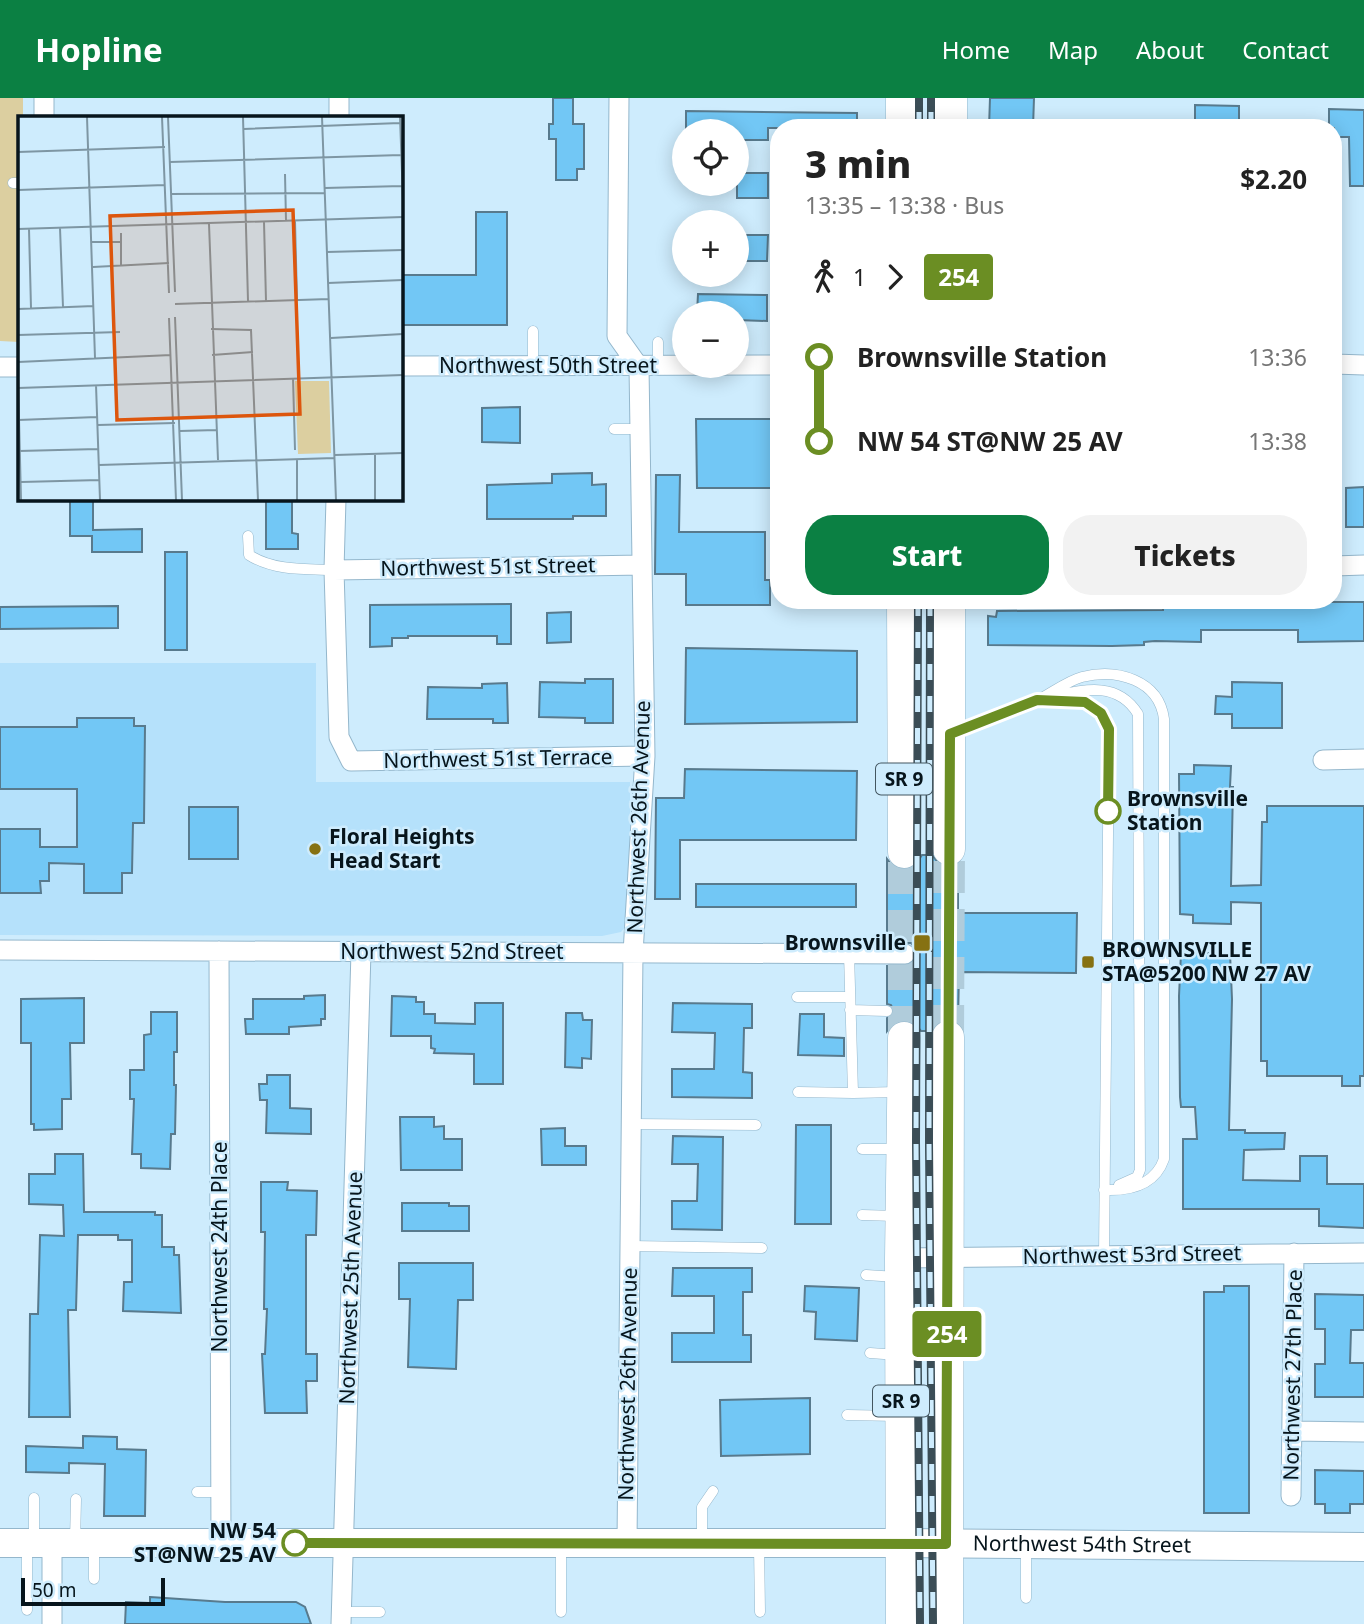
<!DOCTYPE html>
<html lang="en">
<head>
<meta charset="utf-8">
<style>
  :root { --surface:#fff; --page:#f2f2f2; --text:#222; --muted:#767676; --accent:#0b8043 }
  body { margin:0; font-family:"Noto Sans",sans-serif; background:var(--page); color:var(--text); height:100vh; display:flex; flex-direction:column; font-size:26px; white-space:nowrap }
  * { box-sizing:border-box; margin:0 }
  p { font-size:23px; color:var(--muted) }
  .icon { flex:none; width:38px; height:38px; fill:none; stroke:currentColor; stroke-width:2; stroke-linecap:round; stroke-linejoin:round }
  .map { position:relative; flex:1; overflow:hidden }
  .panel { position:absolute; left:770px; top:21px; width:572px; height:490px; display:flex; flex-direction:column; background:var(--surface); border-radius:28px; box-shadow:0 4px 18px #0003 }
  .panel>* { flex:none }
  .badge { padding:0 14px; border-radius:5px; font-size:24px; line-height:46px }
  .tools { position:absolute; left:672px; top:21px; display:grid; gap:14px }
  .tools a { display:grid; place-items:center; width:77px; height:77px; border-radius:50%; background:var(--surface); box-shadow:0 4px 18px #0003; font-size:35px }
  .scale { position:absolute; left:21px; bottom:18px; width:144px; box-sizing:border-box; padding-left:7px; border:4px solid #07151c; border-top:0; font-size:19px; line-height:24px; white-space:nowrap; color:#07151c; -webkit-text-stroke:5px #ceecfd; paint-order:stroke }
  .map>.badge { position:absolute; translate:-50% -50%; box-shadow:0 0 0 4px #fff }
  .legs { display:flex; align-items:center; gap:10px; height:77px; padding:0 35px; font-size:23px }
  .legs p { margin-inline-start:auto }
  .summary { display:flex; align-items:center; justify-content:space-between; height:119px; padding:0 35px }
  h1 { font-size:38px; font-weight:800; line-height:52px }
  .cta { display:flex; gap:14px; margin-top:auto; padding:14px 35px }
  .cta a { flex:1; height:80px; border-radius:28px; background:var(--accent); color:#fff; font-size:28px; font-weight:800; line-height:80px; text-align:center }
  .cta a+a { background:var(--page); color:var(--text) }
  ul { padding:0 35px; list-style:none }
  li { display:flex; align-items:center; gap:24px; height:84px; font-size:26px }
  li i { display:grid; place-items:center; width:10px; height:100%; margin:0 9px; background:currentColor }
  li i::after { content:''; width:18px; height:18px; margin:-9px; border:5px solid; border-radius:50%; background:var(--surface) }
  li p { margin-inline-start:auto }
  li:first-child i { background:linear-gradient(#0000 50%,currentColor 0) }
  li:last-child i { background:linear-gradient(currentColor 50%,#0000 0) }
  header { display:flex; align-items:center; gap:42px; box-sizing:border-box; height:98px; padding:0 35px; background:var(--accent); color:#fff }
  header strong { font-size:33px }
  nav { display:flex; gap:38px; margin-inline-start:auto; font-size:24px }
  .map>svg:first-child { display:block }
  .built { fill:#b5e1fb }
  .green { fill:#dccfa0 }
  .building { fill:#72c7f5; stroke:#587a8d; stroke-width:2 }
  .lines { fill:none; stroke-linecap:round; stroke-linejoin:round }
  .primary-tunnel { stroke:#b0ccdb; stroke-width:32; stroke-dasharray:32 16; stroke-linecap:butt }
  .service-casing { stroke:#94b7cc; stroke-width:11 }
  .minor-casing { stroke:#94b7cc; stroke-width:21 }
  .secondary-casing { stroke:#94b7cc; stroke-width:30 }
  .primary-casing { stroke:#94b7cc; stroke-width:33 }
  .service { stroke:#fff; stroke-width:10 }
  .minor { stroke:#fff; stroke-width:19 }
  .secondary { stroke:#fff; stroke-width:28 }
  .primary { stroke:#fff; stroke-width:32 }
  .rail-casing { stroke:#3b4d56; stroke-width:8 }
  .rail { stroke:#ceecfd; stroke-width:5; stroke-dasharray:16; stroke-linecap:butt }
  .line-1-casing { stroke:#fff; stroke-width:16 }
  .line-1 { stroke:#6b8e23; stroke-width:10 }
  .stop-1-dot { fill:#fff; stroke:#6b8e23; stroke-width:3.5 }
  .poi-dot { fill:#867112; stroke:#ceecfd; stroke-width:2.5 }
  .labels { text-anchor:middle; stroke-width:5; stroke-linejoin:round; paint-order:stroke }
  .shield { fill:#ceecfd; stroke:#435660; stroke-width:2 }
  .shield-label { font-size:19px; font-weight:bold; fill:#07151c }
  .street-label { font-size:21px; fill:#07151c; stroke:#ceecfd }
  .stop-label { font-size:21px; font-weight:bold; fill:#07151c; stroke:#ceecfd; text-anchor:start }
  .poi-label { font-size:21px; font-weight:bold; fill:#07151c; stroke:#ceecfd; text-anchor:start }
  .inset-road { fill:none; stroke:#7e96a3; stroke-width:2 }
  .view { fill:#dd560d; fill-opacity:0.15; stroke:#dd560d; stroke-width:3.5 }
  .inset-edge { fill:none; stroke:#07151c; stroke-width:3.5 }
</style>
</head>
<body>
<header>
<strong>Hopline</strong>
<nav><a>Home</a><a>Map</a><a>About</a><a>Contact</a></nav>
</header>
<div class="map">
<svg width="1364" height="1526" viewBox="0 0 1364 1526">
  <rect width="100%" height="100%" fill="#ceecfd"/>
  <path class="built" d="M 0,565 L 316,565 L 316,684 L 630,684 L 631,817 L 626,828 L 621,834 L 602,838 L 0,837 Z"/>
  <path class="green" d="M 0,0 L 23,0 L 23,19 L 19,19 L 19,244 L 0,243 Z"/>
  <path class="building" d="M 553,0 L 573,0 L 573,26 L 584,26 L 584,71 L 577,71 L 577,82 L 556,82 L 556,41 L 549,41 L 549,26 L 553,26 Z
    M 990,0 L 1034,0 L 1033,30 L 989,30 Z
    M 1195,7 L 1239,8 L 1239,30 L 1195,30 Z
    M 1329,11 L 1364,12 L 1364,88 L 1350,88 L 1349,39 L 1334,39 L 1334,30 L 1329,30 Z
    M 686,13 L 857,15 L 857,30 L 768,30 L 768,42 L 737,42 L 737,33 L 686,33 Z
    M 737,75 L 768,75 L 768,100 L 737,100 Z
    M 476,114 L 507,114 L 507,227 L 402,227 L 402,177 L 476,177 Z
    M 737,137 L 768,137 L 767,163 L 737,163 Z
    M 698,196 L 767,197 L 767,223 L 737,222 L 737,215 L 697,215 Z
    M 520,309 L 520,345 L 482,344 L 482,310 Z
    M 696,321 L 771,321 L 771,390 L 697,390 Z
    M 592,375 L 592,387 L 606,386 L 606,418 L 573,418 L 573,421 L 487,421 L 487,387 L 552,385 L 552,376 Z
    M 656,377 L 680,377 L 679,434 L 765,434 L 765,482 L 770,482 L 770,507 L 686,507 L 686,476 L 655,476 Z
    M 1364,389 L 1364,429 L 1346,429 L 1346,390 Z
    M 70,401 L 93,401 L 93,432 L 142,431 L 142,454 L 92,454 L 92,438 L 70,438 Z
    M 266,401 L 292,401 L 292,435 L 298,436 L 298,451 L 266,451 Z
    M 165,454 L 187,454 L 187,552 L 165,552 Z
    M 1308,504 L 1364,504 L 1364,543 L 1298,544 L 1298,532 L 1201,532 L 1201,544 L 1155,543 L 1144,544 L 1144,547 L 1112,548 L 988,547 L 988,518 L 996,519 L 997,513 L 1163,512 L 1163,506 L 1277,506 L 1277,510 L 1308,510 Z
    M 511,506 L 511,546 L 497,546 L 497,538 L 408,538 L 408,540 L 392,540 L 392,548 L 370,549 L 370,507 Z
    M 118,508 L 118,530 L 0,531 L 0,509 Z
    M 571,514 L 571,544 L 547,545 L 547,515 Z
    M 686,550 L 857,553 L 857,624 L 685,626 Z
    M 585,581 L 613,581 L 613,625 L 585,625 L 585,620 L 539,619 L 540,584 L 585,585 Z
    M 1232,584 L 1282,585 L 1282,630 L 1232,630 L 1232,616 L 1215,616 L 1216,598 L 1232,599 Z
    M 507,585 L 508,625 L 493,625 L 493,621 L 427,621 L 428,589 L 482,590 L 482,586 Z
    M 77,620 L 134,620 L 134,628 L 145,628 L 144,725 L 133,725 L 132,775 L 122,775 L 122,795 L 84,795 L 84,766 L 49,765 L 49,783 L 40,783 L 41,795 L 0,795 L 0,731 L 40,731 L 40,749 L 77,749 L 77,691 L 0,691 L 0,629 L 77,629 Z
    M 1194,667 L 1231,668 L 1230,689 L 1233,689 L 1231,788 L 1261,787 L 1262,724 L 1267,724 L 1267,708 L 1364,708 L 1364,978 L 1360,978 L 1360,988 L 1342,988 L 1342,978 L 1267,978 L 1267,963 L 1261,963 L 1261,805 L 1231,804 L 1231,826 L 1193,825 L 1193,817 L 1180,816 L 1179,676 L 1194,676 Z
    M 685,671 L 857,673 L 856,742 L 680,742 L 680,801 L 655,801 L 656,700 L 684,700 Z
    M 189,709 L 238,709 L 238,761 L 189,761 Z
    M 922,757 L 932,757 L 940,767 L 950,769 L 958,767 L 958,815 L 1077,815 L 1076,875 L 959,874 L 958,924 L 947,921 L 938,923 L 931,933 L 921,933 L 914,925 L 904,922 L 894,924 L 887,933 L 887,920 L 893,917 L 894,913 L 891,907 L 887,906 L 887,868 L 910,867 L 917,857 L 916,851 L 911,845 L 887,844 L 887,761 L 894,770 L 905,772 L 914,769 Z
    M 696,786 L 856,786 L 856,809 L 696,809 Z
    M 1181,855 L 1230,855 L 1232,901 L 1229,1032 L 1245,1032 L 1245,1035 L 1285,1035 L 1284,1051 L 1244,1052 L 1243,1082 L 1300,1083 L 1300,1058 L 1327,1058 L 1327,1086 L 1364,1086 L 1364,1130 L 1319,1128 L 1319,1111 L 1183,1111 L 1183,1041 L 1197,1041 L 1195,1009 L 1181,1009 L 1180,999 L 1179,898 Z
    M 325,897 L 325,921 L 321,921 L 321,927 L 289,929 L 289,936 L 246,936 L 245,921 L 253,921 L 253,901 L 304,901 L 304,898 Z
    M 392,898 L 416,899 L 416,904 L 424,904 L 424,916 L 435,916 L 435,925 L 475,926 L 475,905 L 503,905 L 503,986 L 474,986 L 474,956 L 434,955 L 435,951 L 431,950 L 431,938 L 391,938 Z
    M 84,900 L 84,945 L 70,945 L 71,1001 L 62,1001 L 62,1031 L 34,1032 L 34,1026 L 31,1026 L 31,945 L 21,945 L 21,901 Z
    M 673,905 L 752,906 L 752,930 L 744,930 L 743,974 L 752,975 L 752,1000 L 672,999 L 672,971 L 714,971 L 715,935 L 672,934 Z
    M 151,914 L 177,914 L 177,954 L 174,954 L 174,987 L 176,987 L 175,1036 L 171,1036 L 170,1071 L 141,1070 L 141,1056 L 132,1056 L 134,1001 L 130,1001 L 130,972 L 144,972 L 144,937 L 151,936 Z
    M 566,915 L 582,915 L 583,922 L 592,922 L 591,961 L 582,960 L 582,970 L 565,969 Z
    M 800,916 L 824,916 L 824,939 L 844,940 L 844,958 L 798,957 Z
    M 267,977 L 290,977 L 290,1010 L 311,1011 L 311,1036 L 266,1035 L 267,1002 L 260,1002 L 259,986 L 267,986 Z
    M 400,1019 L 434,1019 L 434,1029 L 444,1028 L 444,1041 L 462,1041 L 462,1072 L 401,1072 Z
    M 796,1027 L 831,1027 L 831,1126 L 795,1126 Z
    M 565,1030 L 565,1048 L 586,1048 L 586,1067 L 542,1067 L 541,1031 Z
    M 673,1038 L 723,1039 L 722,1132 L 672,1131 L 672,1103 L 697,1103 L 698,1066 L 672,1066 Z
    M 55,1056 L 83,1056 L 84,1114 L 155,1114 L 155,1117 L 162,1117 L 162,1149 L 174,1149 L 174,1157 L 179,1157 L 181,1215 L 123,1213 L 124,1184 L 132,1184 L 132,1142 L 118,1142 L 118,1137 L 78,1137 L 76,1212 L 68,1212 L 70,1319 L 29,1319 L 30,1216 L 38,1216 L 40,1137 L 64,1138 L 63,1107 L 29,1106 L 29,1076 L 55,1076 Z
    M 261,1084 L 288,1084 L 287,1092 L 317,1093 L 316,1137 L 306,1137 L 306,1256 L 317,1256 L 317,1283 L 306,1283 L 307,1315 L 265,1315 L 262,1256 L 265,1256 L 267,1211 L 264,1211 L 265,1134 L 261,1134 Z
    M 402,1105 L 449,1105 L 449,1108 L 469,1108 L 469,1133 L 402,1133 Z
    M 399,1165 L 473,1165 L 473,1202 L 458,1202 L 456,1271 L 408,1269 L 410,1201 L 399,1201 Z
    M 673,1170 L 752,1170 L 752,1194 L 743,1194 L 743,1237 L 751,1237 L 751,1264 L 672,1264 L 672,1235 L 714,1235 L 714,1198 L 672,1198 Z
    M 805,1188 L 859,1190 L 857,1243 L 815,1241 L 816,1214 L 804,1213 Z
    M 1224,1188 L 1249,1188 L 1249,1415 L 1204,1415 L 1204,1194 L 1224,1194 Z
    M 1315,1196 L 1364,1197 L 1364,1232 L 1351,1232 L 1350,1265 L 1364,1265 L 1364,1299 L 1315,1299 L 1315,1266 L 1325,1266 L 1325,1231 L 1315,1231 Z
    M 810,1300 L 810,1356 L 721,1358 L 720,1302 Z
    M 83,1338 L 117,1339 L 117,1351 L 146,1352 L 145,1418 L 104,1418 L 105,1366 L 69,1365 L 69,1375 L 26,1374 L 26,1348 L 83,1350 Z
    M 1315,1372 L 1364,1373 L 1364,1406 L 1350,1406 L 1350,1415 L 1325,1415 L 1325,1406 L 1315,1406 Z
    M 150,1499 L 225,1504 L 296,1504 L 305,1509 L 311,1526 L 125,1526 L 126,1504 L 150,1505 Z"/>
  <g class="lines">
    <path class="primary-tunnel" d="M 948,939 L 949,751
      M 904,940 L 904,754"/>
    <g class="service-casing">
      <path id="service" d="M 13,85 L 19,85
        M 533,233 L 533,268
        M 658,244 L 658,268
        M 614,331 L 640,331
        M 248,438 L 249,457 C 274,473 305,471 334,472
        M 1055,598 C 1087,591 1118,584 1138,616 L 1140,1072 L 1137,1079 L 1119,1087
        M 1038,602 C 1052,595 1067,583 1082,579 C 1117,570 1159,582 1164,621 L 1164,1061 C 1155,1087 1129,1093 1104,1092
        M 953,635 L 1037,602 L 1085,604 L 1101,616 L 1109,631 L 1104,1158
        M 849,855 L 853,995 L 898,994
        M 797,899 L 850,899
        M 850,912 L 887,913
        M 798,994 L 853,995
        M 631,1026 L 756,1027
        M 862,1051 L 898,1051
        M 862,1117 L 896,1118
        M 630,1148 L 762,1150
        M 866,1177 L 897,1179
        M 870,1255 L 898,1257
        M 847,1317 L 897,1318
        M 197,1394 L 220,1394
        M 702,1441 L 702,1409 L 713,1393
        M 34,1442 L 34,1400
        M 75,1444 L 76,1401
        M 759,1448 L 760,1514
        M 94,1449 L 94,1481
        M 1026,1500 L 1026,1448
        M 27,1512 L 27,1446
        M 342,1514 L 380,1514
        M 561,1514 L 561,1448"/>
    </g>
    <g class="minor-casing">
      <path id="minor" d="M 44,0 L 44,19
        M 339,0 L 339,19
        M 619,0 L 617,238 L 639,269 L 645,658 L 633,855 L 627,1445
        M 1334,266 L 1364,267
        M 401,268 L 779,267
        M 0,269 L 19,269
        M 336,401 L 334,472 L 339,639 L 351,663 L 645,658
        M 1334,468 L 1364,467
        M 334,472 L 642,467
        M 1323,662 L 1364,661
        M 0,852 L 905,856
        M 219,853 L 221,1445
        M 901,1160 L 1364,1155
        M 1292,1333 L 1364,1334
        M 1291,1398 L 1294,1155
        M 52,1445 L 52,1526
        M 341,1526 L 361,854"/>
    </g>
    <g class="secondary-casing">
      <g id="secondary">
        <path id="s1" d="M 0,1445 L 901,1445 L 1364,1449"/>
      </g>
    </g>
    <g class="primary-casing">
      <path id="primary" d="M 902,0 L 902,30
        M 951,30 L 951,0
        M 903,502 L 904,754
        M 949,751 L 949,502
        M 902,1526 L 901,1160 L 904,940
        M 947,1526 L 948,939"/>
    </g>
    <use href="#service" class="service"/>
    <use href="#minor" class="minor"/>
    <use href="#secondary" class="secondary"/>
    <use href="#primary" class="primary"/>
    <g class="rail-casing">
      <path id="rail" d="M 919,30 L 919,0
        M 931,30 L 931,0
        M 918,502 L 916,1044 L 920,1526
        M 930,502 L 929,1044 L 933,1526"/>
    </g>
    <use href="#rail" class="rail"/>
  </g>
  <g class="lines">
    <g class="line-1-casing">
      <path id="line-1" d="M 295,1445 L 946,1446 L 950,636 L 1037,602 L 1085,604 L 1101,615 L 1109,631 L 1108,713"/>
    </g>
    <use href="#line-1" class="line-1"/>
  </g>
  <g class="stop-1-dot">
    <circle cx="1108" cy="713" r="12"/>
    <circle cx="295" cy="1445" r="12"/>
  </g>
  <g class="poi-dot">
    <circle cx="315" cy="751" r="7"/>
    <rect x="913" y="836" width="18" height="18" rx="3.5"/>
    <rect x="1081" y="857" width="14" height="14" rx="3.5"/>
  </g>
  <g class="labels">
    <g class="shield">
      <rect x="876" y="665.5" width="56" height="31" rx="5"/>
      <rect x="873" y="1287.5" width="56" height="31" rx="5"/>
    </g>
    <g class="shield-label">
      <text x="904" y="688">SR 9</text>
      <text x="901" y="1310">SR 9</text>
    </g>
    <g class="street-label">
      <text x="548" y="275">Northwest 50th Street</text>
      <text transform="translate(488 469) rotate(-1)" y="7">Northwest 51st Street</text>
      <text transform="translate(498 661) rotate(-1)" y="7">Northwest 51st Terrace</text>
      <text transform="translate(639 719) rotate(-88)" y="7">Northwest 26th Avenue</text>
      <text x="452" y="861">Northwest 52nd Street</text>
      <text transform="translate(220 1149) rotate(-90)" y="7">Northwest 24th Place</text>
      <text transform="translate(1132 1157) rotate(-1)" y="7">Northwest 53rd Street</text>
      <text transform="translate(351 1190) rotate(-88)" y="7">Northwest 25th Avenue</text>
      <text transform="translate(1293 1277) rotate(-89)" y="7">Northwest 27th Place</text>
      <text transform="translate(628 1286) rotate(-89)" y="7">Northwest 26th Avenue</text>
      <text dy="7" stroke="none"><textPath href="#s1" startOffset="1082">Northwest 54th Street</textPath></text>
    </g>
    <g class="stop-label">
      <text x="1127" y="708">Brownsville<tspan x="1127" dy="24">Station</tspan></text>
      <text x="276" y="1440" text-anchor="end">NW 54<tspan x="276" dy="24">ST@NW 25 AV</tspan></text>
    </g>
    <g class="poi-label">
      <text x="329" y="746">Floral Heights<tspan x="329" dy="24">Head Start</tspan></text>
      <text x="906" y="852" text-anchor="end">Brownsville</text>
      <text x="1102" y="859">BROWNSVILLE<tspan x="1102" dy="24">STA@5200 NW 27 AV</tspan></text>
    </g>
  </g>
  <g transform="translate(18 18)">
    <rect width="385" height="385" fill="#ceecfd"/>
    <path d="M 277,265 L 311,265 L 313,337 L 280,338 Z" fill="#dccfa0"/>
    <path class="inset-road" d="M 69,1 L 77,242M 144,1 L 151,177M 150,1 L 157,176M 225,1 L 230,185M 304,1 L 318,384M 382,1 L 385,84M 226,13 L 382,7M 0,36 L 147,31M 152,46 L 383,39M 267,58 L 268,105M 307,72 L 384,70M 0,74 L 147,69M 153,78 L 307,77M 277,105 L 279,184M 246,106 L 248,185M 191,108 L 200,344M 42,112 L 45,191M 0,113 L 385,101M 11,113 L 13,192M 103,117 L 103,149M 74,126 L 103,126M 309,136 L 385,134M 75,151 L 151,147M 310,167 L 385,164M 157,188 L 311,183M 0,193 L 76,190M 157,201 L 164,384M 151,202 L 158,384M 193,213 L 233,214 L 240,384M 0,219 L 102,216M 313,222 L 385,218M 194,239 L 235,236M 0,246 L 153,239M 0,262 L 3,384M 275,262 L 277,334M 78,269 L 82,384M 0,272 L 385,259M 0,304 L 79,301M 80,309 L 157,307M 162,315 L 199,314M 1,335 L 80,333M 357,337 L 357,384M 317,339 L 385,337M 279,343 L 279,384M 81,349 L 317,342M 3,366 L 82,364"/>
    <path class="view" d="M 275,94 L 282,298 L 99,304 L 92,100 Z"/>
    <rect width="385" height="385" class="inset-edge"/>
  </g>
</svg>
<div class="tools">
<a><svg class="icon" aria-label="locate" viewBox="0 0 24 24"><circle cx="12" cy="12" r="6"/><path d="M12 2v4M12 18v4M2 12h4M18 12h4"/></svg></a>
<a>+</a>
<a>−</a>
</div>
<div class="scale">50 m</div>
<b class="badge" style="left:947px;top:1236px;background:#6b8e23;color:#fff">254</b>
<section class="panel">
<div class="summary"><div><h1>3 min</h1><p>13:35 – 13:38 · Bus</p></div><b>$2.20</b></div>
<div class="legs"><svg class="icon" aria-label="walk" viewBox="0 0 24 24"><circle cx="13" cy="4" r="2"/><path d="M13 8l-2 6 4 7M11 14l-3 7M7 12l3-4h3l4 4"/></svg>1<svg class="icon" aria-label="forward" viewBox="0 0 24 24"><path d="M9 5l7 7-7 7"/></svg><b class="badge" style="background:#6b8e23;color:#fff">254</b></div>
<ul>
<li><i style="color:#6b8e23"></i><b>Brownsville Station</b><p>13:36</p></li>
<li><i style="color:#6b8e23"></i><b>NW 54 ST@NW 25 AV</b><p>13:38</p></li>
</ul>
<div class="cta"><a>Start</a><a>Tickets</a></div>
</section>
</div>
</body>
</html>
